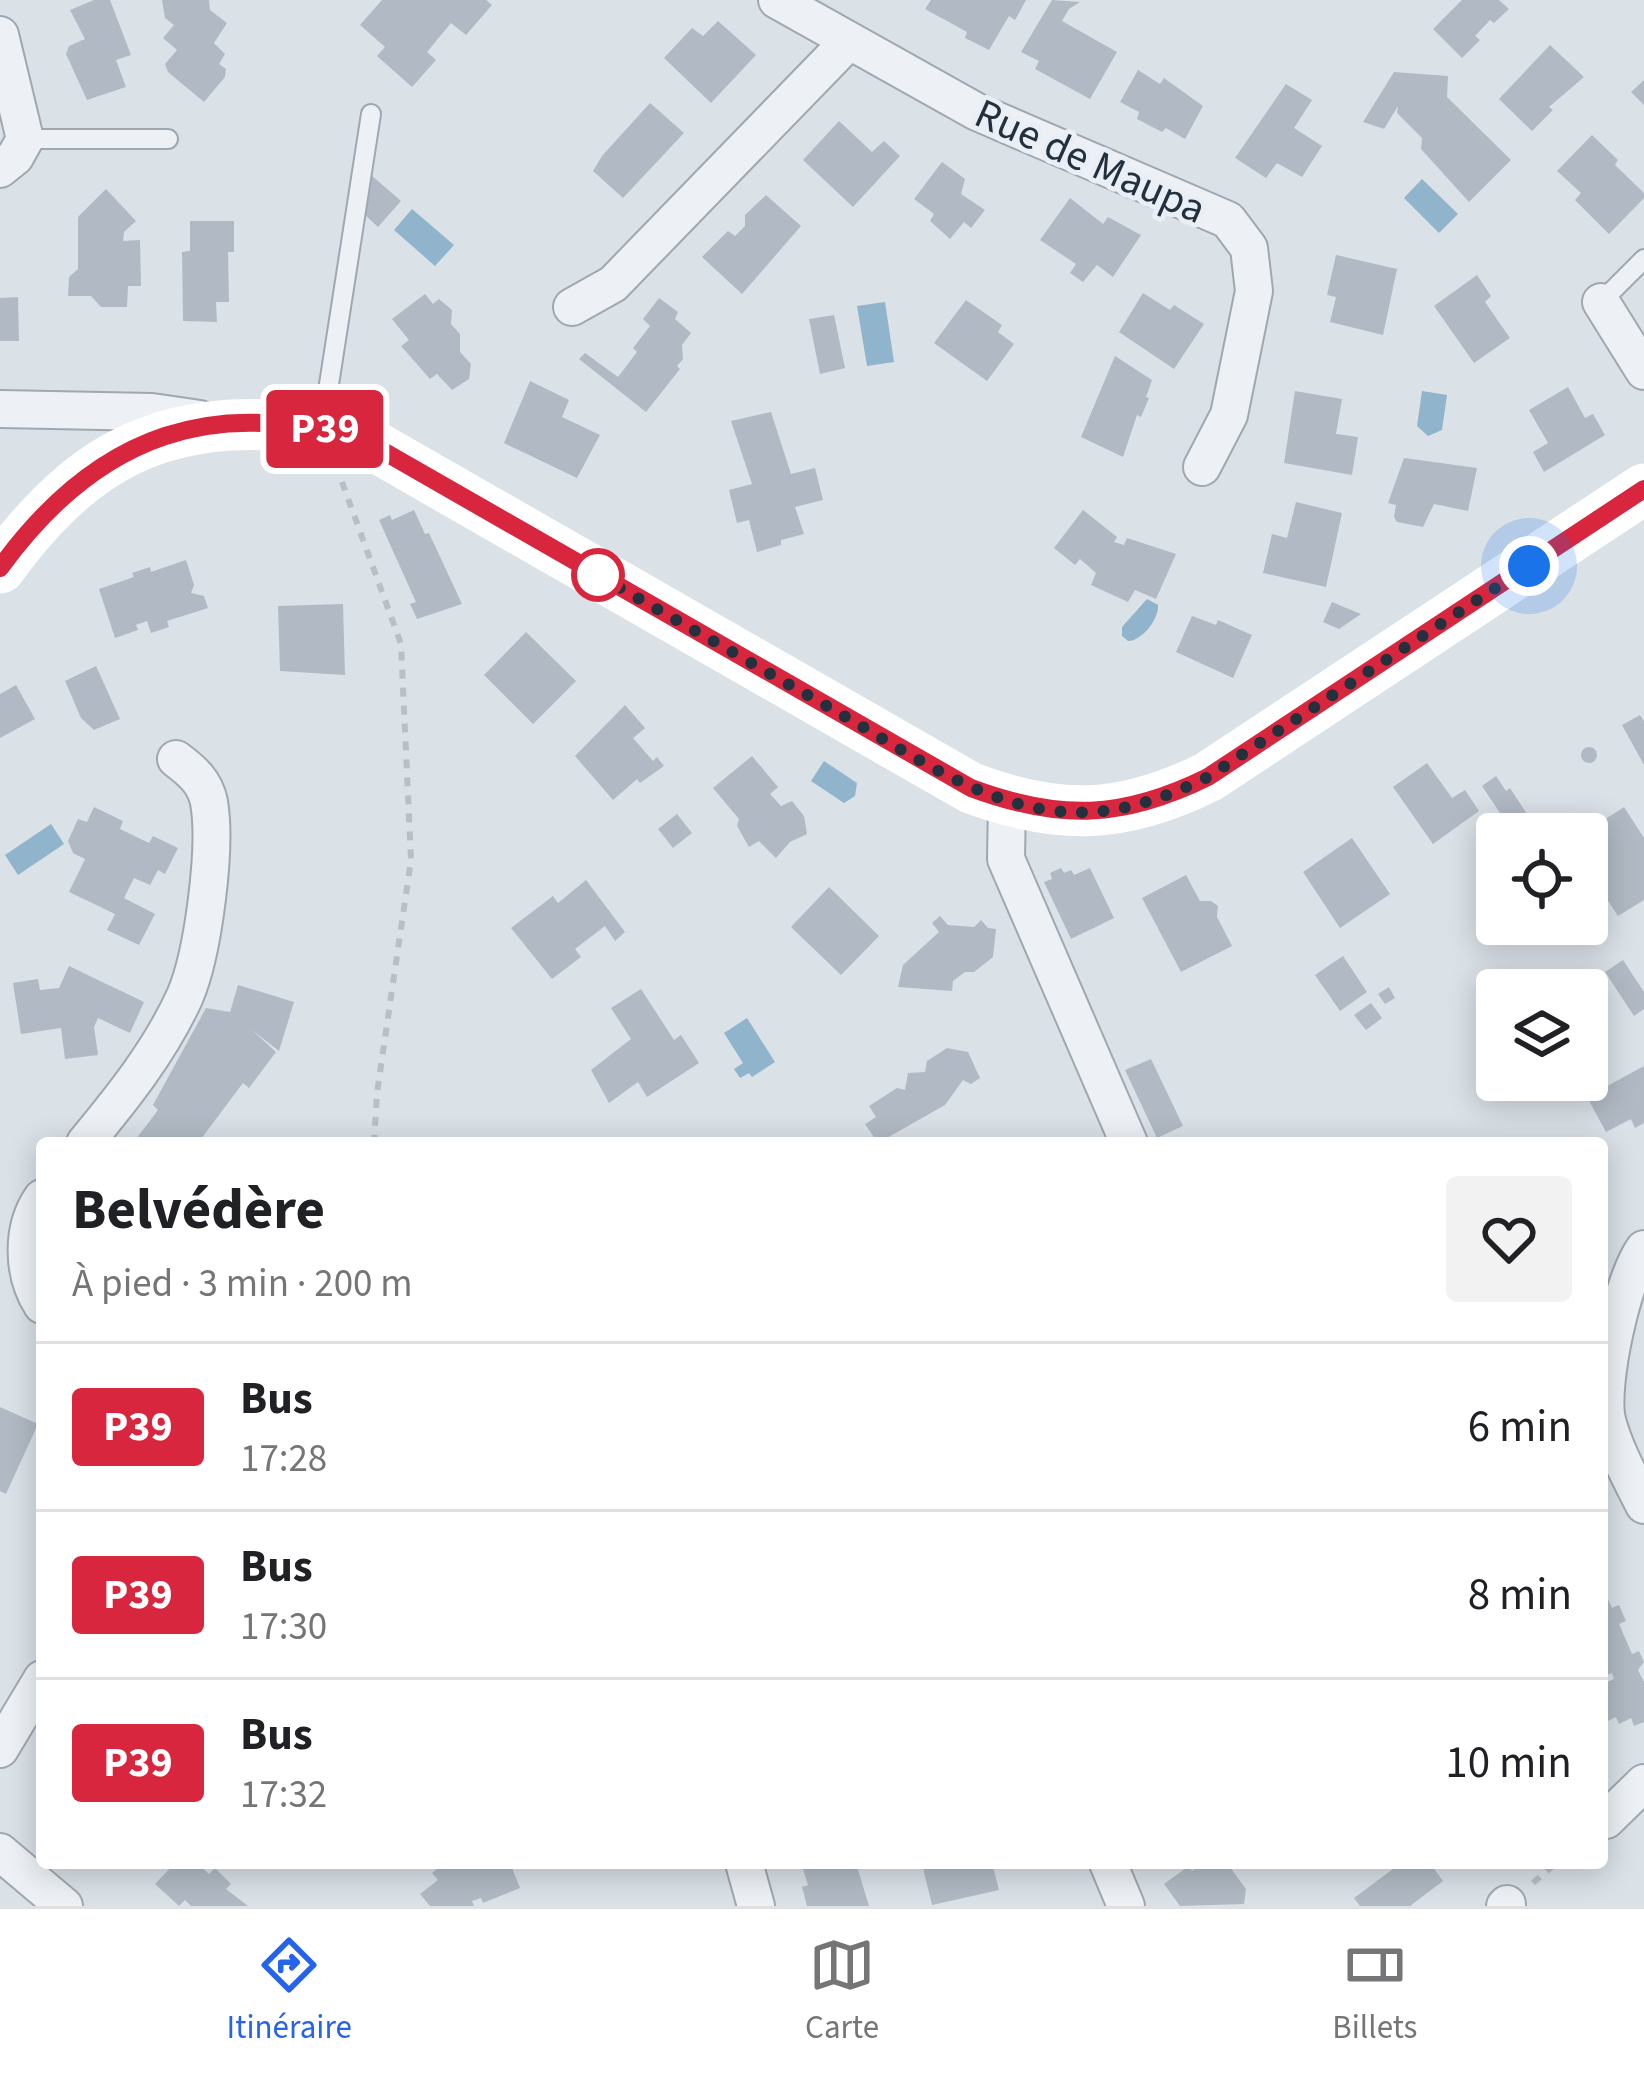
<!DOCTYPE html>
<html lang="fr">
<head>
<meta charset="utf-8">
<style>
  :root { --surface:#fff; --page:#f2f2f2; --text:#202124; --muted:#757577; --line:#e0e0e0; --accent:#2563eb }
  body { margin:0; font-family:"Source Sans 3",sans-serif; background:var(--page); color:var(--text); height:100vh; display:flex; flex-direction:column; font-size:45px; white-space:nowrap }
  * { box-sizing:border-box; margin:0 }
  p { font-size:39px; color:var(--muted) }
  .icon { flex:none; width:66px; height:66px; fill:none; stroke:currentColor; stroke-width:2; stroke-linecap:round; stroke-linejoin:round }
  .map { position:relative; flex:1; overflow:hidden }
  .panel { position:absolute; left:36px; top:1137px; width:1572px; height:732px; display:flex; flex-direction:column; background:var(--surface); border-radius:12px; box-shadow:0 6px 30px #0003 }
  .panel>* { flex:none }
  .badge { padding:0 24px; border-radius:9px; font-size:42px; line-height:78px }
  .tools { position:absolute; left:1476px; top:813px; display:grid; gap:24px }
  .tools a { display:grid; place-items:center; width:132px; height:132px; border-radius:12px; background:var(--surface); box-shadow:0 6px 30px #0003; font-size:60px }
  .you { position:absolute; width:60px; height:60px; margin:-30px; border:9px solid #fff; border-radius:50%; background:#1a73e8; box-shadow:0 0 0 18px #1a73e833 }
  .map>.badge { position:absolute; translate:-50% -50%; box-shadow:0 0 0 6px #fff }
  .round { display:grid; place-items:center; flex:none; width:126px; height:126px; border-radius:12px; background:var(--page) }
  .head { display:flex; align-items:center; justify-content:space-between; height:204px; padding:0 36px }
  h1 { font-size:57px; font-weight:700; line-height:90px }
  ul { padding:0; list-style:none }
  li { display:flex; align-items:center; gap:36px; height:168px; padding:0 36px; border-top:3px solid var(--line) }
  li div { flex:1 }
  li b { display:block; font-size:45px }
  li em { font-style:normal }
  li .badge { min-width:132px; font-weight:700; text-align:center }
  .tab-bar { display:flex; justify-content:space-around; align-items:center; height:168px; border-top:3px solid var(--line); background:var(--surface); font-size:33px; color:var(--muted) }
  .tab-bar a { display:grid; justify-items:center; gap:6px }
  .tab-bar .on { color:var(--accent) }
  .map>svg:first-child { display:block }
  .water { fill:#90b4cb }
  .building { fill:#b1bac4 }
  .lines { fill:none; stroke-linecap:round; stroke-linejoin:round }
  .lane-casing { stroke:#9fa8b1; stroke-width:22 }
  .street-casing { stroke:#9fa8b1; stroke-width:40 }
  .path { stroke:#b8bfc5; stroke-width:6; stroke-dasharray:9 9; stroke-linecap:butt }
  .lane { stroke:#edf1f5; stroke-width:18 }
  .street { stroke:#edf1f5; stroke-width:36 }
  .secondary { stroke:#fff; stroke-width:51 }
  .line-casing { stroke:#fff; stroke-width:27 }
  .line { stroke:#d7263d; stroke-width:18 }
  .walk { stroke:#23303e; stroke-width:12; stroke-dasharray:0 21.6 }
  .stop-dot { fill:#fff; stroke:#d7263d; stroke-width:6 }
  .labels { text-anchor:middle; stroke-width:10; stroke-linejoin:round; paint-order:stroke }
  .street-label { font-size:42px; fill:#23303e; stroke:#e9eff5 }
</style>
</head>
<body>
<div class="map">
<svg width="1644" height="1906" viewBox="0 0 1644 1906">
  <rect width="100%" height="100%" fill="#dae1e7"/>
  <path class="water" d="M 1422,179 L 1458,214 L 1439,233 L 1404,198 Z
    M 412,209 L 454,245 L 435,266 L 394,230 Z
    M 885,302 L 894,362 L 867,366 L 857,306 Z
    M 1422,391 L 1447,395 L 1442,430 L 1428,436 L 1417,426 Z
    M 1147,599 L 1158,605 C 1159,619 1142,641 1128,641 L 1122,636 L 1122,627 Z
    M 824,761 L 857,783 L 855,796 L 844,803 L 811,781 Z
    M 51,824 L 64,844 L 18,875 L 5,855 Z
    M 747,1018 L 775,1062 L 752,1077 L 749,1073 L 740,1078 L 734,1069 L 743,1063 L 724,1033 Z"/>
  <path class="building" d="M 94,0 L 110,0 L 131,55 L 116,60 L 126,87 L 87,100 L 66,54 L 69,46 L 85,39 L 70,10 Z
    M 162,0 L 209,0 L 210,10 L 227,23 L 214,43 L 225,54 L 219,64 L 226,69 L 225,77 L 204,102 L 168,72 L 165,64 L 177,50 L 163,38 L 174,25 L 165,18 Z
    M 382,0 L 486,0 L 492,5 L 466,35 L 451,23 L 427,52 L 436,60 L 412,87 L 377,56 L 385,47 L 360,25 Z
    M 931,0 L 1026,0 L 1015,20 L 1009,16 L 989,50 L 965,38 L 967,32 L 925,9 Z
    M 1052,0 L 1080,2 L 1069,9 L 1062,21 L 1117,52 L 1090,99 L 1035,69 L 1039,61 L 1021,52 Z
    M 1462,0 L 1499,0 L 1509,9 L 1494,23 L 1490,20 L 1475,36 L 1480,40 L 1462,58 L 1433,29 Z
    M 718,21 L 756,55 L 711,103 L 664,58 L 692,28 L 703,36 Z
    M 1550,45 L 1584,77 L 1549,107 L 1553,110 L 1532,131 L 1499,99 Z
    M 1138,70 L 1160,84 L 1164,78 L 1203,106 L 1185,139 L 1166,128 L 1162,132 L 1137,119 L 1139,112 L 1120,102 Z
    M 1394,72 L 1448,76 L 1447,97 L 1511,160 L 1469,202 L 1421,149 L 1422,138 L 1397,113 L 1398,106 L 1384,129 L 1363,122 Z
    M 1644,80 L 1644,105 L 1631,92 Z
    M 1286,84 L 1312,100 L 1294,128 L 1322,146 L 1302,177 L 1277,163 L 1266,178 L 1235,158 Z
    M 650,103 L 684,133 L 623,198 L 593,171 L 602,156 Z
    M 839,121 L 872,152 L 884,141 L 900,156 L 853,207 L 803,160 Z
    M 1592,135 L 1618,160 L 1615,165 L 1644,193 L 1644,198 L 1609,234 L 1575,200 L 1581,193 L 1557,171 Z
    M 942,162 L 965,179 L 961,194 L 985,210 L 971,228 L 964,222 L 950,239 L 930,221 L 934,214 L 914,199 Z
    M 371,175 L 401,201 L 378,227 L 364,214 Z
    M 106,189 L 136,221 L 124,232 L 123,241 L 140,240 L 141,286 L 128,286 L 127,307 L 101,307 L 91,296 L 68,296 L 69,277 L 78,269 L 78,217 Z
    M 766,195 L 801,226 L 742,294 L 702,257 L 728,231 L 735,236 L 745,226 L 745,215 Z
    M 1070,198 L 1103,224 L 1108,217 L 1141,235 L 1113,277 L 1097,265 L 1083,282 L 1070,273 L 1076,264 L 1040,240 Z
    M 190,221 L 234,221 L 234,252 L 228,252 L 229,302 L 216,302 L 217,322 L 183,321 L 182,252 L 190,251 Z
    M 1336,255 L 1397,269 L 1383,335 L 1330,322 L 1336,297 L 1327,295 Z
    M 1477,275 L 1491,296 L 1485,302 L 1510,338 L 1474,363 L 1434,306 Z
    M 1143,293 L 1170,310 L 1174,305 L 1204,324 L 1174,369 L 1119,332 Z
    M 425,294 L 433,304 L 439,299 L 452,310 L 451,324 L 460,334 L 460,352 L 471,364 L 469,379 L 452,390 L 437,374 L 430,379 L 401,346 L 409,340 L 392,319 Z
    M 18,297 L 19,341 L 0,341 L 0,298 Z
    M 659,298 L 678,312 L 675,319 L 691,333 L 682,345 L 683,359 L 677,366 L 680,369 L 646,412 L 579,359 L 585,353 L 618,377 L 637,352 L 633,348 L 650,326 L 643,319 Z
    M 966,300 L 1002,325 L 998,332 L 1014,344 L 987,381 L 934,343 Z
    M 834,315 L 845,368 L 820,374 L 809,319 Z
    M 1115,356 L 1152,380 L 1146,397 L 1149,398 L 1141,417 L 1137,415 L 1123,457 L 1081,437 Z
    M 530,381 L 569,400 L 562,417 L 600,435 L 577,478 L 504,443 Z
    M 1568,387 L 1585,418 L 1593,414 L 1605,435 L 1544,472 L 1533,452 L 1548,443 L 1529,410 Z
    M 1295,391 L 1342,399 L 1336,434 L 1358,437 L 1352,475 L 1284,463 Z
    M 771,412 L 791,474 L 815,468 L 823,500 L 795,507 L 804,534 L 781,540 L 781,545 L 757,552 L 749,520 L 737,523 L 729,490 L 752,484 L 731,421 Z
    M 1404,458 L 1477,468 L 1468,511 L 1434,504 L 1423,527 L 1397,522 L 1394,517 L 1396,505 L 1388,503 Z
    M 1296,502 L 1342,513 L 1326,587 L 1263,573 L 1272,534 L 1287,538 Z
    M 414,510 L 425,534 L 429,533 L 462,604 L 417,619 L 410,604 L 416,602 L 379,520 L 390,515 L 392,520 Z
    M 1083,510 L 1117,537 L 1114,542 L 1124,545 L 1127,538 L 1176,554 L 1156,599 L 1135,590 L 1128,602 L 1091,585 L 1096,573 L 1080,559 L 1075,565 L 1054,548 Z
    M 186,560 L 194,585 L 191,593 L 204,596 L 208,608 L 167,621 L 169,627 L 151,633 L 147,621 L 136,625 L 138,630 L 115,638 L 99,589 L 134,577 L 132,573 L 150,567 L 151,572 Z
    M 1332,602 L 1361,614 L 1339,629 L 1323,622 Z
    M 343,604 L 345,675 L 280,671 L 278,606 Z
    M 1192,616 L 1216,625 L 1218,620 L 1252,635 L 1233,678 L 1176,652 Z
    M 526,632 L 576,681 L 533,724 L 484,675 Z
    M 96,666 L 120,719 L 94,730 L 81,718 L 65,681 Z
    M 16,685 L 35,719 L 0,738 L 0,694 Z
    M 625,705 L 645,728 L 633,738 L 653,761 L 657,757 L 664,766 L 640,783 L 637,779 L 613,800 L 575,756 Z
    M 1640,715 L 1644,721 L 1644,765 L 1622,725 Z
    M1581 755a8 8 0 1 1 16 0a8 8 0 1 1-16 0Z
    M 752,756 L 778,787 L 770,794 L 781,806 L 792,801 L 804,816 L 807,834 L 790,842 L 776,858 L 759,841 L 749,847 L 737,826 L 739,819 L 713,788 Z
    M 1427,763 L 1452,798 L 1465,790 L 1479,811 L 1433,844 L 1393,787 Z
    M 1496,776 L 1506,791 L 1510,788 L 1538,831 L 1514,834 L 1482,786 Z
    M 94,807 L 123,821 L 120,829 L 149,843 L 153,836 L 178,848 L 165,874 L 158,870 L 150,885 L 134,878 L 124,898 L 155,914 L 139,945 L 107,930 L 115,914 L 69,892 L 85,859 L 73,853 L 68,841 L 78,819 L 87,822 Z
    M 1624,807 L 1644,838 L 1644,900 L 1618,916 L 1587,869 L 1601,857 L 1587,831 Z
    M 677,814 L 692,833 L 673,848 L 658,829 Z
    M 1352,838 L 1390,894 L 1340,928 L 1303,872 Z
    M 1061,868 L 1064,873 L 1071,870 L 1074,875 L 1090,868 L 1114,918 L 1071,939 L 1044,882 L 1052,879 L 1050,873 Z
    M 1186,875 L 1200,901 L 1211,901 L 1218,906 L 1217,917 L 1232,946 L 1181,972 L 1142,898 Z
    M 586,880 L 625,932 L 615,941 L 605,926 L 575,949 L 581,957 L 552,979 L 511,928 L 553,896 L 558,903 Z
    M 829,887 L 879,936 L 841,975 L 791,927 Z
    M 940,916 L 948,925 L 974,927 L 981,920 L 988,928 L 996,929 L 993,957 L 974,972 L 965,972 L 953,981 L 952,991 L 898,987 L 903,965 L 939,932 L 932,923 Z
    M 1343,956 L 1367,992 L 1340,1011 L 1315,975 Z
    M 1623,960 L 1644,992 L 1644,1009 L 1634,1016 L 1605,972 Z
    M 69,966 L 144,1002 L 130,1033 L 98,1018 L 94,1027 L 98,1055 L 65,1059 L 61,1028 L 21,1034 L 13,983 L 38,979 L 40,990 L 59,988 Z
    M 238,985 L 294,1002 L 279,1051 L 252,1030 L 276,1052 L 249,1088 L 243,1083 L 198,1143 L 186,1138 L 182,1143 L 133,1143 L 158,1110 L 153,1105 L 206,1008 L 230,1012 Z
    M 1389,987 L 1395,998 L 1385,1004 L 1378,994 Z
    M 641,989 L 674,1040 L 681,1035 L 699,1063 L 647,1097 L 638,1082 L 609,1103 L 591,1070 L 631,1039 L 611,1008 Z
    M 1371,1003 L 1382,1018 L 1366,1030 L 1354,1015 Z
    M 947,1048 L 968,1052 L 980,1078 L 971,1084 L 963,1080 L 945,1105 L 878,1143 L 865,1124 L 876,1117 L 869,1106 L 897,1088 L 905,1090 L 908,1073 L 925,1072 L 927,1061 Z
    M 1151,1059 L 1183,1126 L 1157,1138 L 1125,1070 Z
    M 1644,1066 L 1644,1123 L 1635,1128 L 1631,1119 L 1606,1132 L 1587,1097 Z
    M 0,1407 L 38,1424 L 6,1494 L 0,1491 Z
    M 1602,1586 L 1612,1608 L 1619,1605 L 1626,1621 L 1619,1624 L 1632,1654 L 1639,1651 L 1644,1662 L 1638,1670 L 1644,1682 L 1644,1722 L 1634,1726 L 1631,1718 L 1619,1724 L 1616,1717 L 1606,1722 L 1602,1714 L 1602,1684 L 1614,1679 L 1612,1673 L 1602,1677 Z
    M 175,1863 L 197,1863 L 209,1874 L 215,1868 L 231,1884 L 226,1889 L 248,1906 L 191,1906 L 185,1900 L 179,1906 L 155,1884 Z
    M 464,1863 L 510,1863 L 520,1888 L 483,1903 L 481,1898 L 472,1901 L 474,1906 L 430,1906 L 420,1894 L 438,1880 L 432,1873 L 444,1864 L 449,1869 Z
    M 801,1863 L 856,1863 L 869,1906 L 807,1906 L 802,1887 L 808,1885 Z
    M 944,1863 L 992,1863 L 999,1890 L 932,1905 L 923,1868 Z
    M 1204,1863 L 1227,1863 L 1246,1889 L 1244,1904 L 1180,1906 L 1164,1884 L 1189,1866 L 1192,1871 Z
    M 1401,1863 L 1430,1863 L 1443,1881 L 1410,1906 L 1360,1906 L 1354,1898 Z"/>
  <g class="lines">
    <g class="lane-casing">
      <path id="lane" d="M 25,139 L 168,139
        M 1601,302 L 1644,259
        M 323,423 L 371,114"/>
    </g>
    <g class="street-casing">
      <path id="street" d="M 777,0 L 977,112 L 1228,220 L 1249,248 L 1254,291 L 1229,415 L 1202,467
        M 0,35 L 25,139 L 15,157 L 0,169
        M 1601,302 L 1644,371
        M 572,307 L 613,284 L 848,42
        M 0,409 L 152,412 L 200,419
        M 1007,801 L 1006,859 L 1129,1143
        M 85,1143 C 123,1097 160,1051 185,996 C 203,954 217,848 209,802 C 205,782 192,771 176,759
        M 42,1198 C 21,1228 22,1274 42,1305
        M 1644,1249 C 1623,1277 1599,1385 1607,1420 C 1614,1448 1631,1479 1644,1505
        M 0,1749 L 42,1679
        M 1606,1820 L 1644,1783
        M 0,1852 L 64,1906
        M 744,1863 L 756,1906
        M 1108,1863 L 1126,1906
        M 1505,1906 L 1507,1904"/>
    </g>
    <path class="path" d="M 342,482 L 401,644 L 411,860 L 377,1093 L 374,1143
      M 1533,1883 L 1556,1863"/>
    <use href="#lane" class="lane"/>
    <use href="#street" class="street"/>
    <path class="secondary" d="M 0,568 C 71,470 146,419 269,425 C 287,426 307,424 324,429 C 342,433 359,441 376,447 L 971,788 C 1060,821 1123,819 1208,777 L 1644,489"/>
  </g>
  <g class="lines">
    <g class="line-casing">
      <path id="line" d="M 0,568 C 97,434 219,390 376,447 L 971,788 C 1060,821 1123,819 1208,777 L 1644,489"/>
    </g>
    <use href="#line" class="line"/>
    <path class="walk" d="M 598,575 L 590,571 C 675,619 760,668 844,716 C 907,752 969,796 1041,809 C 1102,820 1155,803 1208,777 L 1529,566"/>
  </g>
  <circle class="stop-dot" cx="598" cy="575" r="24"/>
  <g class="labels">
    <g class="street-label">
      <text transform="translate(1091 160) rotate(24)" y="15">Rue de Maupa</text>
    </g>
  </g>
</svg>
<div class="tools">
<a><svg class="icon" aria-label="locate" viewBox="0 0 24 24"><circle cx="12" cy="12" r="6"/><path d="M12 2v4M12 18v4M2 12h4M18 12h4"/></svg></a>
<a><svg class="icon" aria-label="layers" viewBox="0 0 24 24"><path d="M12 4l9 5-9 5-9-5zM3 14l9 5 9-5"/></svg></a>
</div>
<div class="you" style="left:1529px;top:566px"></div>
<b class="badge" style="left:325px;top:429px;background:#d7263d;color:#fff">P39</b>
<section class="panel">
<div class="head"><div><h1>Belvédère</h1><p>À pied · 3 min · 200 m</p></div><a class="round"><svg class="icon" aria-label="heart" viewBox="0 0 24 24"><path d="M12 20l-8-8c-3-5 5-10 8-4 3-6 11-1 8 4z"/></svg></a></div>
<ul>
<li><span class="badge" style="background:#d7263d;color:#fff">P39</span><div><b>Bus</b><p>17:28</p></div><em>6 min</em></li>
<li><span class="badge" style="background:#d7263d;color:#fff">P39</span><div><b>Bus</b><p>17:30</p></div><em>8 min</em></li>
<li><span class="badge" style="background:#d7263d;color:#fff">P39</span><div><b>Bus</b><p>17:32</p></div><em>10 min</em></li>
</ul>
</section>
</div>
<nav class="tab-bar">
<a class="on"><svg class="icon" aria-label="directions" viewBox="0 0 24 24"><path d="M12 3l9 9-9 9-9-9zM9 14v-3h6M13 9l2 2-2 2"/></svg>Itinéraire</a>
<a><svg class="icon" aria-label="map" viewBox="0 0 24 24"><path d="M3 6l6-2 6 2 6-2v14l-6 2-6-2-6 2zM9 4v14M15 6v14"/></svg>Carte</a>
<a><svg class="icon" aria-label="tickets" viewBox="0 0 24 24"><path d="M3 7h18v10H3zM15 7v10"/></svg>Billets</a>
</nav>
</body>
</html>
